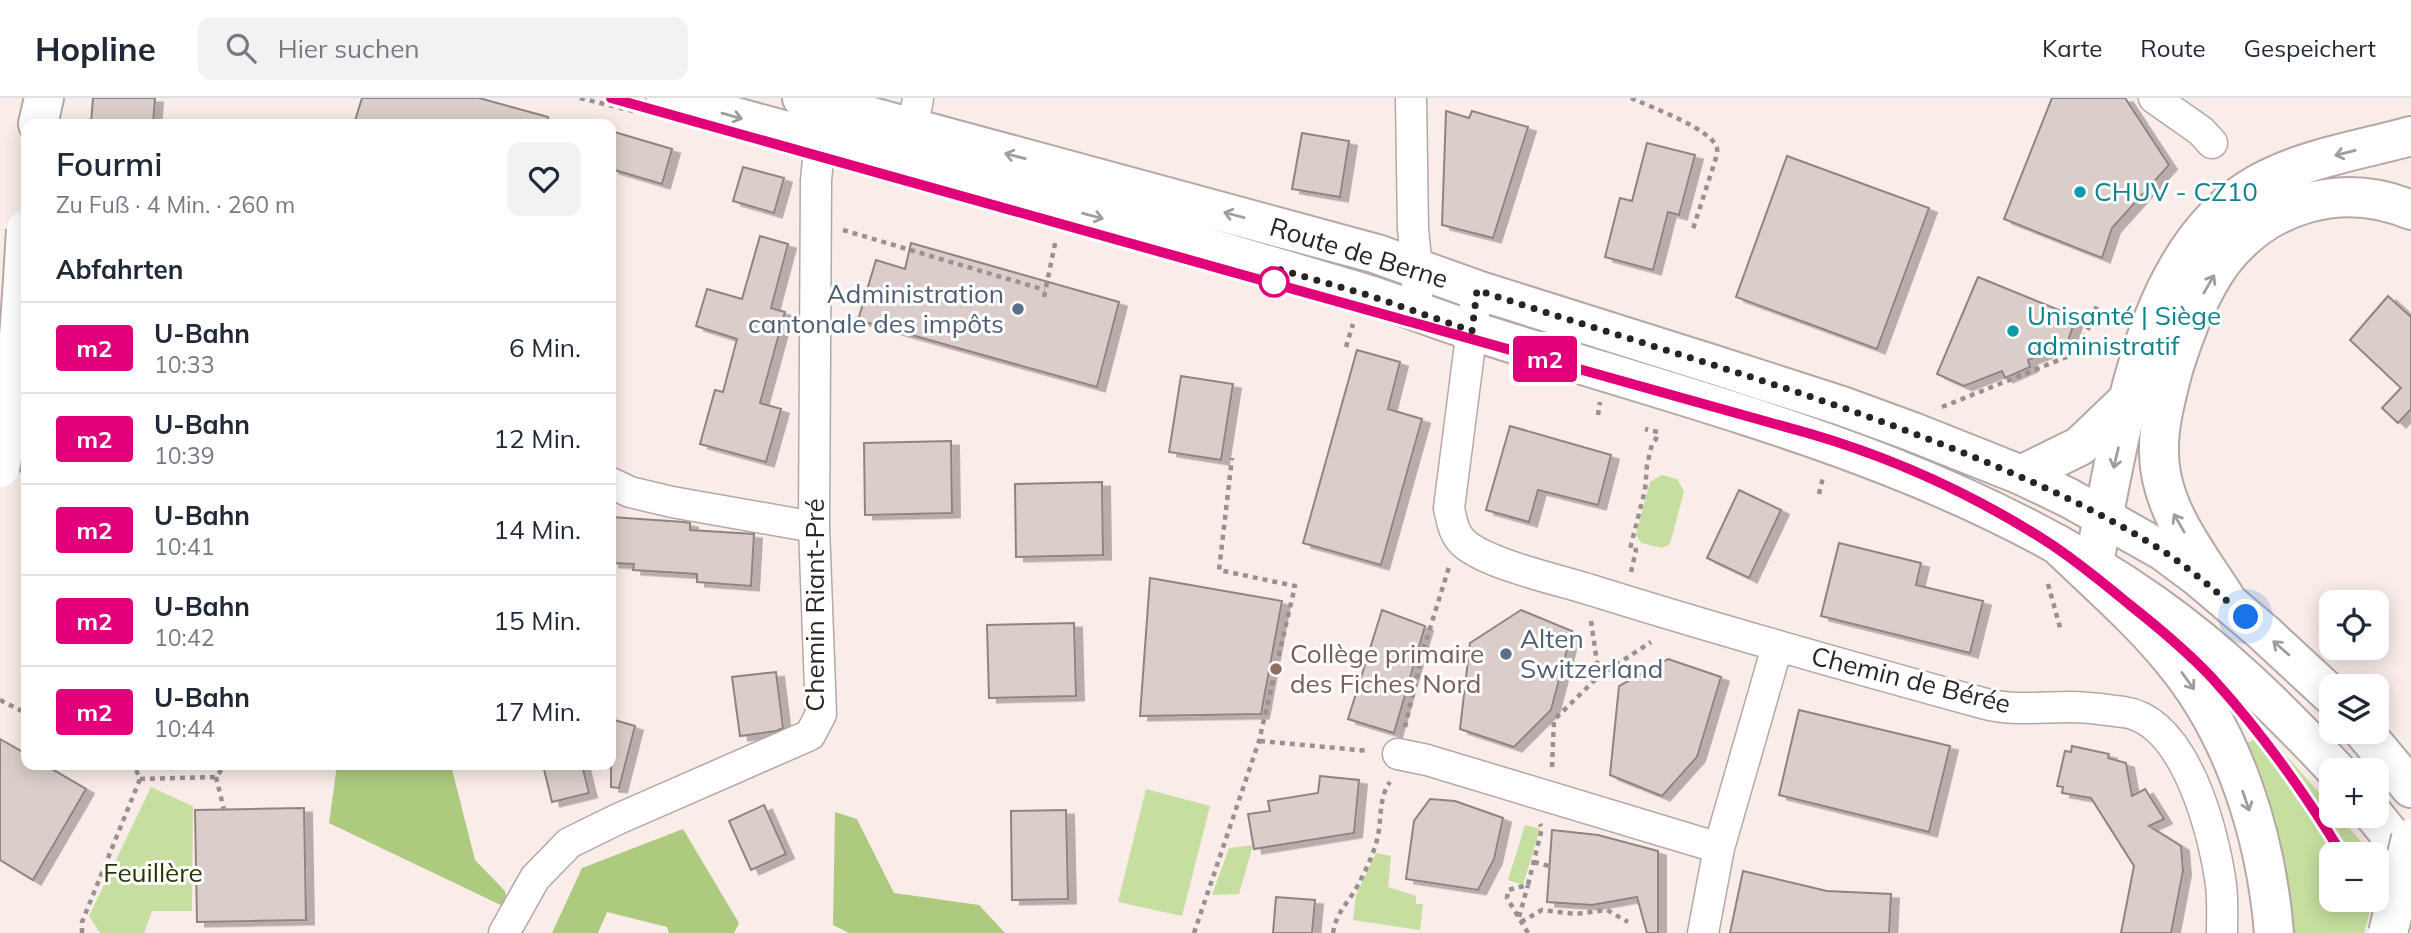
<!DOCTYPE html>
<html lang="de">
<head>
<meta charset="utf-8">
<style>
  :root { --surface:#fff; --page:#f2f2f3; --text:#1f2937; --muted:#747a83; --line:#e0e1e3 }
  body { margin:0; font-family:Mulish,sans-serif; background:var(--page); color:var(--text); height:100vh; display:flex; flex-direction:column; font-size:26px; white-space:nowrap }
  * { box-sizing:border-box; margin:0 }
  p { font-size:23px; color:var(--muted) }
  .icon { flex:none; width:38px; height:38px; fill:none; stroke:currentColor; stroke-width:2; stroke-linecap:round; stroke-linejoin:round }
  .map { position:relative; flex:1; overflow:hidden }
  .drawer { position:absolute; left:21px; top:21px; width:595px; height:651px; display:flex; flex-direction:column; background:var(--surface); border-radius:14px; box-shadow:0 4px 18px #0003 }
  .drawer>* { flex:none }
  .badge { padding:0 14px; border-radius:5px; font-size:24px; line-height:46px }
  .controls { position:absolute; left:2319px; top:492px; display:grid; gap:14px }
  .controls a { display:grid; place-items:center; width:70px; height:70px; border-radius:14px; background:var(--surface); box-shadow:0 4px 18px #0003; font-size:35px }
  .you { position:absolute; width:35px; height:35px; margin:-18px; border:5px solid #fff; border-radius:50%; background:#1a73e8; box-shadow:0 0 0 10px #1a73e833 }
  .map>.badge { position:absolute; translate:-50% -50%; box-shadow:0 0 0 4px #fff }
  h2 { padding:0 35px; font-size:26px; line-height:63px }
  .round { display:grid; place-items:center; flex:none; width:74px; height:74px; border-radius:14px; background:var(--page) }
  .summary { display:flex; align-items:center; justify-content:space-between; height:119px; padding:0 35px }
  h1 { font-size:33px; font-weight:600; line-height:52px }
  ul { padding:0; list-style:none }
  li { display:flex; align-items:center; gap:21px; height:91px; padding:0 35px; border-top:2px solid var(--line) }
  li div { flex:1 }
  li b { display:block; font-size:26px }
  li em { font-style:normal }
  li .badge { min-width:77px; font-weight:700; text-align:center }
  header { display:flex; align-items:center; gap:42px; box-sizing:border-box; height:98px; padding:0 35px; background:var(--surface); border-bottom:2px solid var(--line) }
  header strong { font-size:33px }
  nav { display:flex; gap:38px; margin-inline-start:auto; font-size:24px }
  .search { width:490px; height:63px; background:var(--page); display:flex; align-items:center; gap:18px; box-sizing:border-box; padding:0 24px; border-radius:14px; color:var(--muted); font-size:26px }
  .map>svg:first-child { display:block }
  .green { fill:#c6de9f }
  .forest { fill:#aeca7f }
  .building { fill:#dbceca; stroke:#908480; stroke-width:2; filter:url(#shadow) }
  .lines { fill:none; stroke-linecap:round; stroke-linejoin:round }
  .minor-casing { stroke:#b5a8a4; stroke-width:33 }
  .secondary-casing { stroke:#b5a8a4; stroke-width:42 }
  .primary-casing { stroke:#b5a8a4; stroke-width:42 }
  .motorway-casing { stroke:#b5a8a4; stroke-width:42 }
  .path { stroke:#9a908d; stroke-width:4.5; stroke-dasharray:5 5; stroke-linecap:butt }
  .minor { stroke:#fff; stroke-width:30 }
  .secondary { stroke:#fff; stroke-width:38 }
  .primary { stroke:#fff; stroke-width:38 }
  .motorway { stroke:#fff; stroke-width:38 }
  .secondary-bridge-casing { stroke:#b5a8a4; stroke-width:42; stroke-linecap:butt }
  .motorway-bridge-casing { stroke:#b5a8a4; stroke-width:42; stroke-linecap:butt }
  .secondary-bridge { stroke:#fff; stroke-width:38 }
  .motorway-bridge { stroke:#fff; stroke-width:38 }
  .oneway { stroke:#9f9c9c }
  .line-casing { stroke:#fff; stroke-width:16 }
  .line { stroke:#e2007a; stroke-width:10 }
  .walk { stroke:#292422; stroke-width:7; stroke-dasharray:0 12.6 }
  .culture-dot { fill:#0f9aa8; stroke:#fff; stroke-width:2.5 }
  .stop-dot { fill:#fff; stroke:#e2007a; stroke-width:3.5 }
  .service-dot { fill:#5c6f8a; stroke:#fff; stroke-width:2.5 }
  .education-dot { fill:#8d6e63; stroke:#fff; stroke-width:2.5 }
  .labels { text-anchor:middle; stroke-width:6; stroke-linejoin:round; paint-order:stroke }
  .culture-label { font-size:26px; fill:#0d838f; stroke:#fff; text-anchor:start }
  .street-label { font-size:26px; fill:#292422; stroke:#fff }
  .service-label { font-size:26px; fill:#4e5e75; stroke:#fff; text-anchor:end }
  .education-label { font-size:26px; fill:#785e54; stroke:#fff; text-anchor:start }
  .park-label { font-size:26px; fill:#263600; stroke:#fff }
</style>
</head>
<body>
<header>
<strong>Hopline</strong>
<div class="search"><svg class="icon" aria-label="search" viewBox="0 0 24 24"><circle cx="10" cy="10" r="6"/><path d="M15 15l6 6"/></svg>Hier suchen</div>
<nav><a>Karte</a><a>Route</a><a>Gespeichert</a></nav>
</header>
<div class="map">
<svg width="2411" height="835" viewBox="0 0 2411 835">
  <defs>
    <filter id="shadow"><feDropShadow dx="8" dy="4.5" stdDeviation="0" flood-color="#0004"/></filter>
  </defs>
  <rect width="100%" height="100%" fill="#faece8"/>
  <path class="green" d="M 1662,377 L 1677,381 L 1684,393 L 1670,446 L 1662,450 L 1641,445 L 1636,437 L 1650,384 Z
    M 2264,637 L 2283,654 L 2331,708 L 2331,718 L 2339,718 L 2372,756 L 2331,756 L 2331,802 L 2373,802 L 2364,835 L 2284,835 L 2238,649 Z
    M 151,689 L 193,708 L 192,813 L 152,813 L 144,835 L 100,835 L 89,818 Z
    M 1146,691 L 1210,708 L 1182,818 L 1118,804 Z
    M 1525,727 L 1540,731 L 1523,787 L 1508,782 Z
    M 1253,747 L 1239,796 L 1212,797 L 1229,750 Z
    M 1376,755 L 1391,758 L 1388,789 L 1416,798 L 1416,806 L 1423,806 L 1420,832 L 1353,822 L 1356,797 Z"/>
  <path class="forest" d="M 337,667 L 451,667 L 475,762 L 505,793 L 509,811 L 329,725 Z
    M 835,714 L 857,721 L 894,795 L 979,807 L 1005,835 L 849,835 L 833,827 Z
    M 683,731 L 739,825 L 734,835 L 669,835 L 667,829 L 607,814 L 598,835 L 552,835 L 582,770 Z"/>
  <path class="building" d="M 93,0 L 155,0 L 153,26 L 91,26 Z
    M 362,0 L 479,0 L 548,19 L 547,26 L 354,26 Z
    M 2052,0 L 2125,0 L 2169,67 L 2112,130 L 2102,160 L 2004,121 Z
    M 1446,13 L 1469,20 L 1472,13 L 1528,29 L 1493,140 L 1442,127 Z
    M 611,33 L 672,51 L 662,86 L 611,71 Z
    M 1302,35 L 1349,43 L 1340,99 L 1292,91 Z
    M 1647,45 L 1695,57 L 1679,117 L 1668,114 L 1653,172 L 1605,159 L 1620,100 L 1632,103 Z
    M 1787,58 L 1929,110 L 1877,251 L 1736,199 Z
    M 743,69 L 784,80 L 774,115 L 733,103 Z
    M 760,138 L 788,146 L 771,210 L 785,214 L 760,305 L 781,311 L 766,364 L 700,346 L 715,292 L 723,294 L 737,241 L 696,228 L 707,191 L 742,201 Z
    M 911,145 L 1119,204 L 1097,289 L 858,222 L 876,162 L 905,171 Z
    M 1978,179 L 2076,219 L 2067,246 L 2028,262 L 2030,269 L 2005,280 L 2002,273 L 1964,288 L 1937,276 Z
    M 2388,198 L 2411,219 L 2411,311 L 2398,325 L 2382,310 L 2401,290 L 2350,242 Z
    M 1357,252 L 1400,264 L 1388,311 L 1422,321 L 1381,467 L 1303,445 Z
    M 1181,278 L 1233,286 L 1221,362 L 1169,354 Z
    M 1510,328 L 1611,357 L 1598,407 L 1538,392 L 1529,424 L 1486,412 Z
    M 951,343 L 952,415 L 865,417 L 864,345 Z
    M 1102,384 L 1103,457 L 1016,459 L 1015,386 Z
    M 1739,392 L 1781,412 L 1749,480 L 1707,460 Z
    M 611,419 L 684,424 L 690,425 L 690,432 L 754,436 L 751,488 L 697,484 L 697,476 L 633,472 L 634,466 L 611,465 Z
    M 1839,445 L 1921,465 L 1916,487 L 1983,503 L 1970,555 L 1821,518 Z
    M 1150,480 L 1282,503 L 1261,616 L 1140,618 Z
    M 1382,512 L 1425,528 L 1394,635 L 1348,621 Z
    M 1521,512 L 1572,533 L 1551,612 L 1514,649 L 1460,631 L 1470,545 Z
    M 1074,525 L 1076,598 L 989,600 L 987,527 Z
    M 1668,561 L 1721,579 L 1697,659 L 1662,698 L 1610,677 L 1619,588 Z
    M 776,574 L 783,630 L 776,633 L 740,638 L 732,579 Z
    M 1799,612 L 1950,648 L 1929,734 L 1779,697 Z
    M 611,621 L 635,628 L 619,690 L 611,689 Z
    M 0,641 L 26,656 L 26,667 L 45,667 L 86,691 L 33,782 L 0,762 Z
    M 2072,648 L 2109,656 L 2108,660 L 2126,665 L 2132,698 L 2145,691 L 2164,721 L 2149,728 L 2181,748 L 2183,773 L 2171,835 L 2121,835 L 2134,768 L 2091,700 L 2062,695 L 2063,689 L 2057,688 L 2065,653 L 2071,654 Z
    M 543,667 L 582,667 L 589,695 L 552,704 Z
    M 1320,678 L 1359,682 L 1354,735 L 1254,751 L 1248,716 L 1270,713 L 1268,703 L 1318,695 Z
    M 1430,701 L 1455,703 L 1503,720 L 1494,761 L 1478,792 L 1406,781 L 1414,723 Z
    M 764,707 L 786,756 L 751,772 L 729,723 Z
    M 304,710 L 306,822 L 197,824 L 195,712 Z
    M 1066,712 L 1068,801 L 1012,802 L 1011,713 Z
    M 1552,732 L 1598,737 L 1658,753 L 1658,835 L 1647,835 L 1637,799 L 1592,807 L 1547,804 Z
    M 1743,773 L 1827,793 L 1891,796 L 1889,835 L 1730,835 Z
    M 1276,799 L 1315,802 L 1312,835 L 1273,835 Z"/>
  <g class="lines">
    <g class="minor-casing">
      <path id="minor" d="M 1411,0 L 1413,131 L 1417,171 L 1417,214
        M 2154,0 L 2201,33 L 2212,45
        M 913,30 L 918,0
        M 1477,192 L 1449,410 C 1452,424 1454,438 1466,447 C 1491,467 1559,482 1591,492 C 1722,533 1854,570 1986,606 C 2013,613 2043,609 2071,609 C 2089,609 2107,612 2124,614 C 2186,623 2214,735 2221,787 C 2223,802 2222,819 2222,835
        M 611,385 L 630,394 L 672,404 L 814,429
        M 1398,656 L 1427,662 L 1719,750
        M 504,835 L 535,780 L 569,745 L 618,721 L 810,637 L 821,616 L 814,429 L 816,82 L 820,43
        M 1703,835 L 1719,750 L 1777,549"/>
    </g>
    <g class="secondary-casing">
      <path id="secondary" d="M 38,26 L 44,0"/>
    </g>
    <g class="primary-casing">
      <path id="primary" d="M 666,0 C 899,64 1132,126 1363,195 C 1401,207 1438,222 1476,234 C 1707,308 1952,364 2153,506 C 2221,554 2280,612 2336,672
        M 802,0 L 1377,156 L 1477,192 L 1718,268 L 1842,308 L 1913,334 L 2021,377 L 2069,400 L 2163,453 L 2198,479 L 2263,534 L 2331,597
        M 2364,634 L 2411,690
        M 2375,718 L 2411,763"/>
    </g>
    <g class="motorway-casing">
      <path id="motorway" d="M 2021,377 L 2080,348 L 2129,301
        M 2057,446 C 2095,483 2136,518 2170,559 C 2234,634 2266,738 2274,835
        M 2093,467 C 2122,344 2137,153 2260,85 C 2306,60 2360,52 2411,38
        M 2228,504 C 2200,459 2160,412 2159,356 C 2158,327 2166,300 2173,272 C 2184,236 2199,196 2221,165 C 2266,105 2342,83 2411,112"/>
    </g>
    <path class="path" d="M 580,0 L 637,14
      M 1631,0 C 1648,8 1715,32 1717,51 C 1718,55 1716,59 1715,63 L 1692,134
      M 843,132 L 1045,192
      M 1044,199 L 1056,141
      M 1346,249 L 1353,226
      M 1942,309 L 2074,256 L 2088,231 L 2098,205
      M 1598,317 L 1600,304
      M 1819,396 L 1823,379
      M 1631,474 L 1636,452 L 1630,451 L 1645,392 L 1647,367 L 1652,346 L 1656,341 L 1658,334 L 1645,331
      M 2048,486 L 2061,533
      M 1591,523 L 1599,578
      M 0,602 L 26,615
      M 1405,629 L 1423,553 L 1449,469
      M 1260,643 L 1369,653
      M 47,668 L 48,667
      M 1552,669 L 1554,622 L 1599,578 L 1651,544
      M 216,679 L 224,712
      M 140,681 L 216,679 L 225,667
      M 1534,764 L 1549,768
      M 1519,819 L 1528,787
      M 1521,824 L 1542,812 L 1575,816 L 1607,812 L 1628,824
      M 82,835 L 82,824 L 140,681 L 134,667
      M 1194,835 L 1259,643 L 1295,488 L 1219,472 L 1232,360
      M 1333,835 C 1337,812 1348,806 1358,787 C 1365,774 1373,757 1377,742 C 1382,724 1378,700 1390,684
      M 1528,835 L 1507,800 L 1508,792 L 1528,787 L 1542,730 L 1540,726"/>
    <use href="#minor" class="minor"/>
    <use href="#secondary" class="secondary"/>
    <use href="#primary" class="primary"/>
    <use href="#motorway" class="motorway"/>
    <g class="secondary-bridge-casing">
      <path id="secondary-bridge" d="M 0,370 C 18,292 21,212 26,132"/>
    </g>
    <g class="motorway-bridge-casing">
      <path id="motorway-bridge" d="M 2388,835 L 2411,740"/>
    </g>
    <use href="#secondary-bridge" class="secondary-bridge"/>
    <use href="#motorway-bridge" class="motorway-bridge"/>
  </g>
  <defs><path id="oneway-shaft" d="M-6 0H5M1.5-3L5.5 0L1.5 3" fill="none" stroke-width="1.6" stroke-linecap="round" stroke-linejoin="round" transform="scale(1.75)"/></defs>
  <g class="oneway">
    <use href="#oneway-shaft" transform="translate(732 18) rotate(16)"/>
    <use href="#oneway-shaft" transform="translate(2345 55) rotate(166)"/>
    <use href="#oneway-shaft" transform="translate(1015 58) rotate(-165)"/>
    <use href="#oneway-shaft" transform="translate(1234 117) rotate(-165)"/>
    <use href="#oneway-shaft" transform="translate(1093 118) rotate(15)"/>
    <use href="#oneway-shaft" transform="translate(2209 186) rotate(-60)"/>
    <use href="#oneway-shaft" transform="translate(2116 360) rotate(103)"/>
    <use href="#oneway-shaft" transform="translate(2179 425) rotate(-120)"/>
    <use href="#oneway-shaft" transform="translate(2281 550) rotate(-139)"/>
    <use href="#oneway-shaft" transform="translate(2188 583) rotate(54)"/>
    <use href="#oneway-shaft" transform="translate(2246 703) rotate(71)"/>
  </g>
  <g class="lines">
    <g class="line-casing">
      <path id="line" d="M 611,0 L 1811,336 C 1893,360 1974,397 2046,443 C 2076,462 2103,485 2130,507 C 2159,530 2188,554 2213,581 C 2262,635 2304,694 2342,756"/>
    </g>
    <use href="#line" class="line"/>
    <path class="walk" d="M 1274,184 L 1271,169 L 1368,197 L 1472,233 L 1477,192 C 1640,246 1805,291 1964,355 C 2033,383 2100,413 2163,453 C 2193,473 2219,496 2246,519"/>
  </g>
  <g class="culture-dot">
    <circle cx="2080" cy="94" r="7"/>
    <circle cx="2013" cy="233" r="7"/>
  </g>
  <circle class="stop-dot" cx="1274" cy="184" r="14"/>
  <g class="service-dot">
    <circle cx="1018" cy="211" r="7"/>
    <circle cx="1506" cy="556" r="7"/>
  </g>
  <circle class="education-dot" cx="1276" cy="571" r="7"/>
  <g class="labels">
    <g class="culture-label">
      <text x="2094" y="103">CHUV - CZ10</text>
      <text x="2027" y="227">Unisanté | Siège<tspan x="2027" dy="30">administratif</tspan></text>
    </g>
    <g class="street-label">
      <text transform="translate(1359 155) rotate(17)" y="9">Route de Berne</text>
      <text transform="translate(815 507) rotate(-90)" y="9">Chemin Riant-Pré</text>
      <text transform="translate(1911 582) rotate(14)" y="9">Chemin de Bérée</text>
    </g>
    <g class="service-label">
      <text x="1004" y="205">Administration<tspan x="1004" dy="30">cantonale des impôts</tspan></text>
      <text x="1520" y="550" text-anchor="start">Alten<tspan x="1520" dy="30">Switzerland</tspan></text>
    </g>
    <g class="education-label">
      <text x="1290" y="565">Collège primaire<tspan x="1290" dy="30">des Fiches Nord</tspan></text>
    </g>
    <g class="park-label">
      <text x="153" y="784">Feuillère</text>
    </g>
  </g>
</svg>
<div class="controls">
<a><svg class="icon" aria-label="locate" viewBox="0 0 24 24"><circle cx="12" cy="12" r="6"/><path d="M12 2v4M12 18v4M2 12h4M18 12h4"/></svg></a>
<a><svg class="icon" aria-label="layers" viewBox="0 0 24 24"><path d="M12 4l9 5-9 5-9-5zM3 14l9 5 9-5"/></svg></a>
<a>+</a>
<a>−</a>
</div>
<div class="you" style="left:2246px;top:519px"></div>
<b class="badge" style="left:1545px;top:261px;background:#e2007a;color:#fff">m2</b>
<section class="drawer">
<div class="summary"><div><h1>Fourmi</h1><p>Zu Fuß · 4 Min. · 260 m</p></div><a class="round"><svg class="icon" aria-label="heart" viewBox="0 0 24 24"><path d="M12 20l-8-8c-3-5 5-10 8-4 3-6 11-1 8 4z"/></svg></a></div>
<h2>Abfahrten</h2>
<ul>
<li><span class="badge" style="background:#e2007a;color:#fff">m2</span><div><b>U-Bahn</b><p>10:33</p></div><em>6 Min.</em></li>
<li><span class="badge" style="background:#e2007a;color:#fff">m2</span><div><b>U-Bahn</b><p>10:39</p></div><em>12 Min.</em></li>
<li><span class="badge" style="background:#e2007a;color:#fff">m2</span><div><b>U-Bahn</b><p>10:41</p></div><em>14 Min.</em></li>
<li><span class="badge" style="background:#e2007a;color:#fff">m2</span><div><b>U-Bahn</b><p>10:42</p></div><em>15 Min.</em></li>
<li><span class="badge" style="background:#e2007a;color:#fff">m2</span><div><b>U-Bahn</b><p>10:44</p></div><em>17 Min.</em></li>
</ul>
</section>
</div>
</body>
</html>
